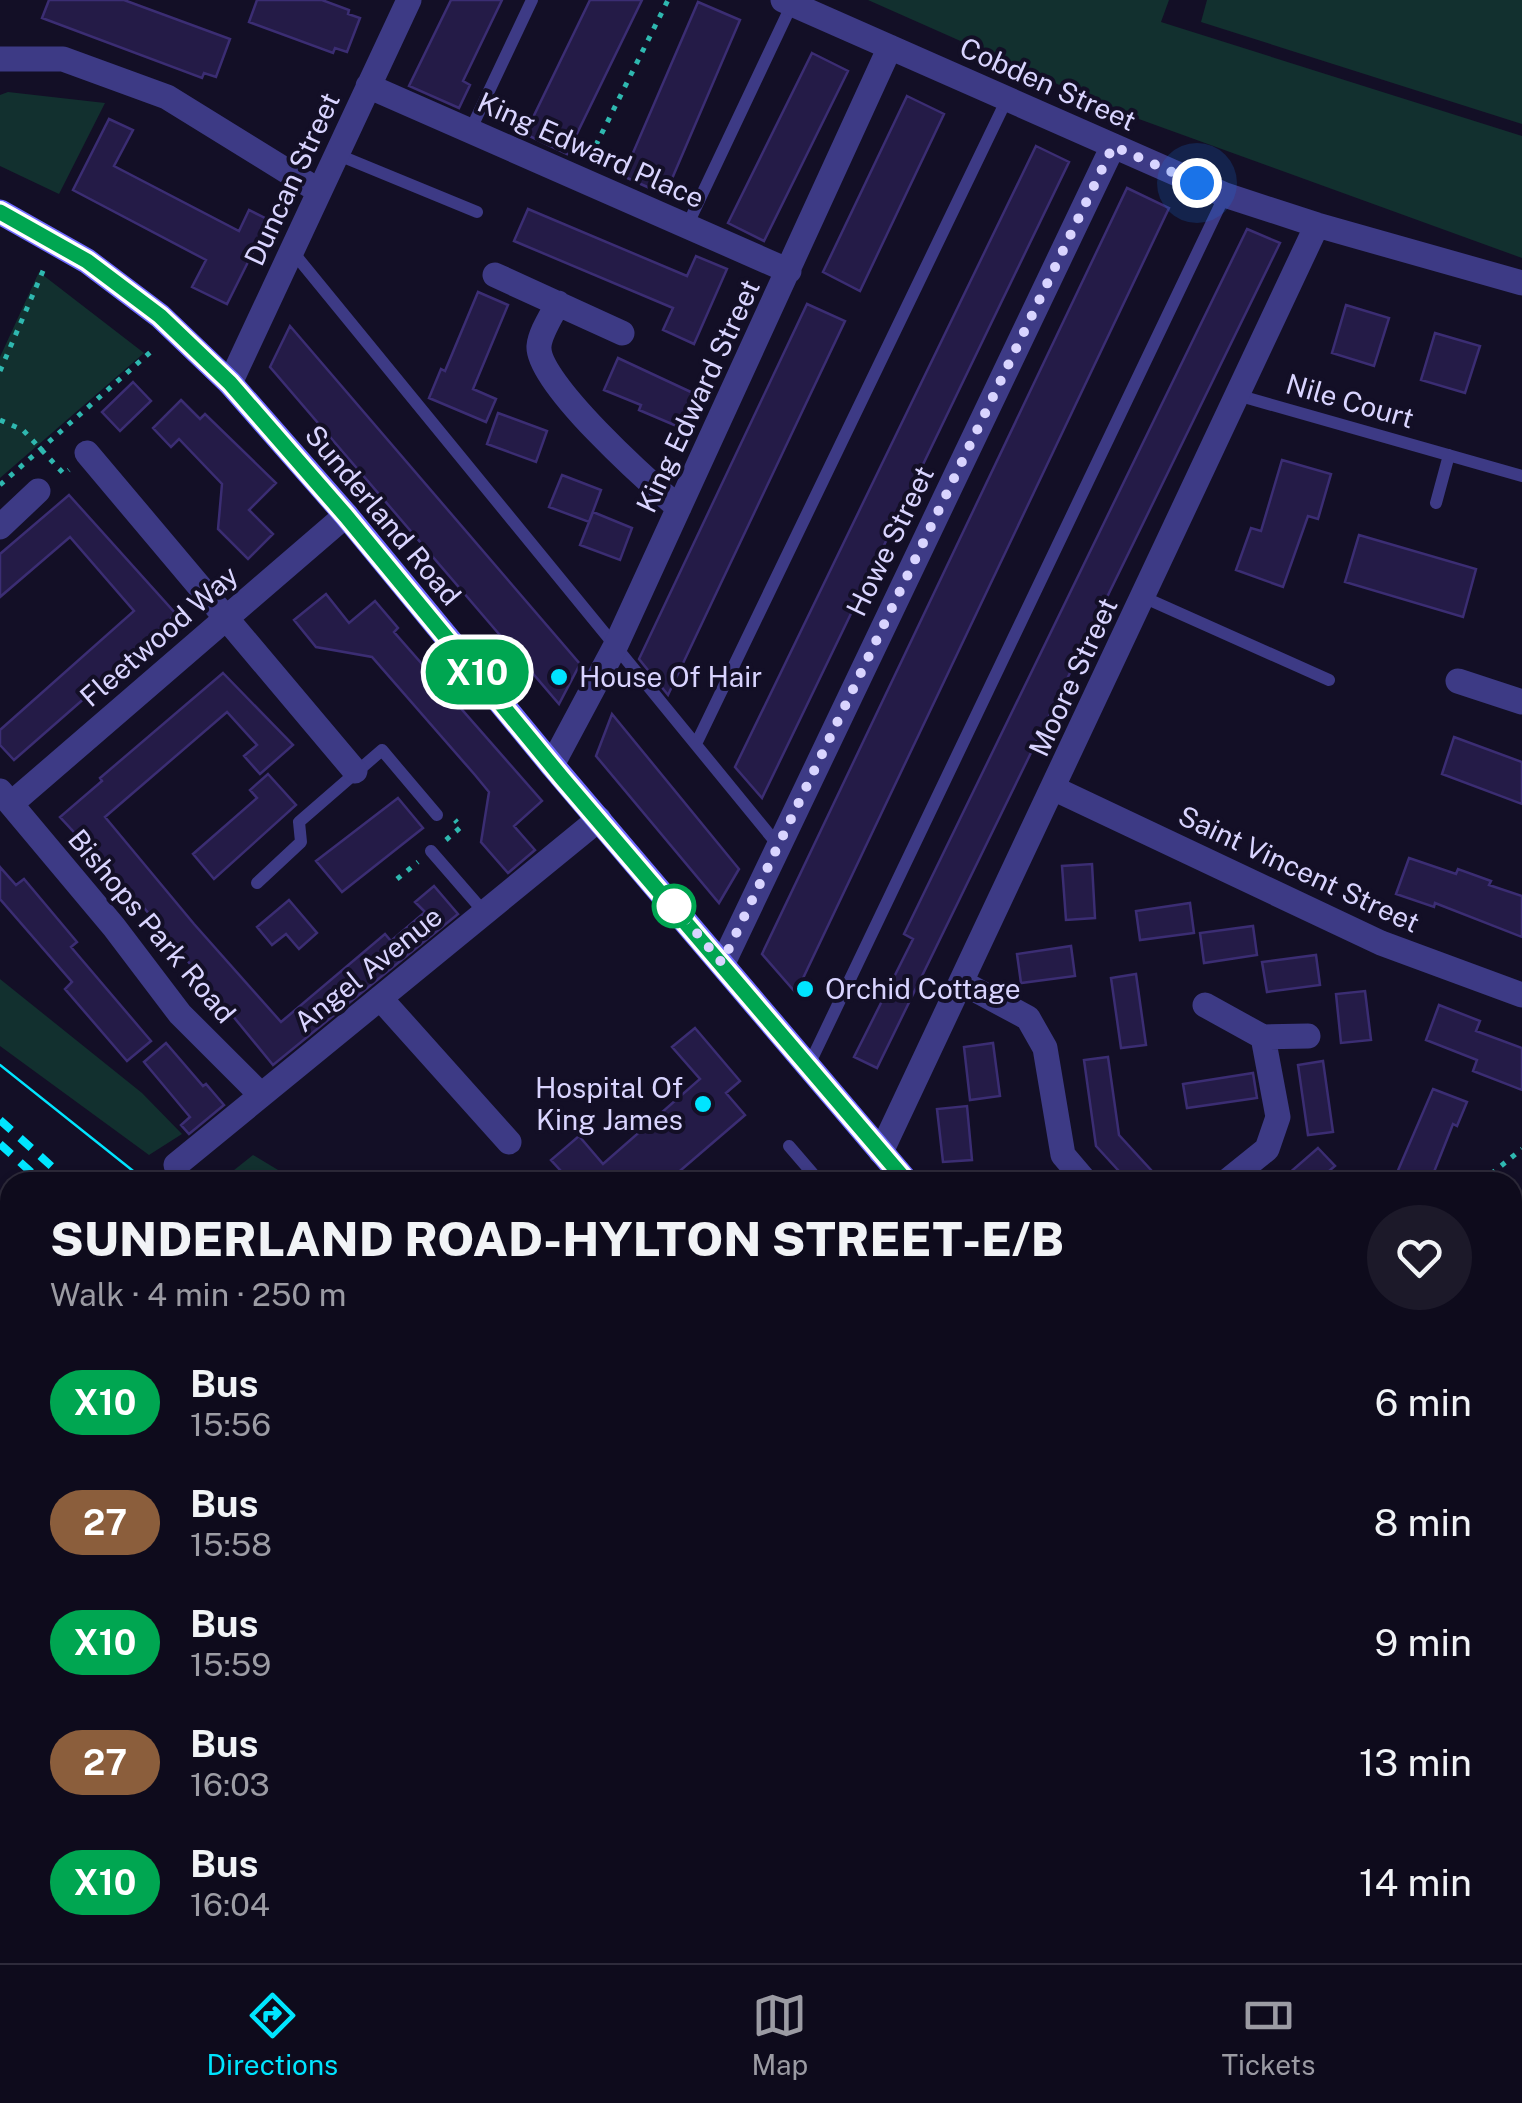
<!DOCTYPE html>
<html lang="en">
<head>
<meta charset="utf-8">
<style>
  :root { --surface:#0e0b1c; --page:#1c1929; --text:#f1f3f6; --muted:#9b9ba3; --line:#2e2b3b; --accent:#00e5ff }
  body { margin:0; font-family:"Public Sans",sans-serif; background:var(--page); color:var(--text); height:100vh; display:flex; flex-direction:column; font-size:38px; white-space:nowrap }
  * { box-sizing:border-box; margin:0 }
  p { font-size:32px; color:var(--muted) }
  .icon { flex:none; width:55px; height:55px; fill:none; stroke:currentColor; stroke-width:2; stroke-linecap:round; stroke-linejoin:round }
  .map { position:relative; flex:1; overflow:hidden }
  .side { position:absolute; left:0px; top:1172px; width:1522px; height:792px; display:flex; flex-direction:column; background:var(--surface); border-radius:30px 30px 0 0; box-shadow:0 2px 8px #0004,0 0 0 2px var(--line) }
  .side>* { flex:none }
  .badge { padding:0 20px; border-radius:32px; font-size:35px; line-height:65px }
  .you { position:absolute; width:50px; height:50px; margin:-25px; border:8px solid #fff; border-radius:50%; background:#1a73e8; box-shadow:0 0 0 15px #1a73e833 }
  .map>.badge { position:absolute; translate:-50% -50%; box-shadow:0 0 0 5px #fff }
  .round { display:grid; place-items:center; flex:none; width:105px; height:105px; border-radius:52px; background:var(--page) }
  .head { display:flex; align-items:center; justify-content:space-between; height:170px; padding:0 50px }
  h1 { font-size:48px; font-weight:800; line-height:75px }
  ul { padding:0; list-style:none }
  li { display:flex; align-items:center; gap:30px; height:120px; padding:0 50px }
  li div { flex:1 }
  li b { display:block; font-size:38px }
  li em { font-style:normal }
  li .badge { min-width:110px; font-weight:700; text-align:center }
  .tab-bar { display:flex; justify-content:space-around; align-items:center; height:140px; border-top:2px solid var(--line); background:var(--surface); font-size:28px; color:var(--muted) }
  .tab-bar a { display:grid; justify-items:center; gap:5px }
  .tab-bar .current { color:var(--accent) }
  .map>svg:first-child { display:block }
  .green { fill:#12302f }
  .building { fill:#241b47; stroke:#3b2d73; stroke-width:2.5 }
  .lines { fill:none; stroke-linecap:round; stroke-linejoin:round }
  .path { stroke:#2fb8b0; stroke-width:5; stroke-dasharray:5 8; stroke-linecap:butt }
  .lane { stroke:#3d3a85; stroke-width:12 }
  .street { stroke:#3d3a85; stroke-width:25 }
  .secondary { stroke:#6f6bff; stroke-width:25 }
  .tram { stroke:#00e5ff; stroke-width:2.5 }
  .rail { stroke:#00e5ff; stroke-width:8; stroke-dasharray:15 12; stroke-linecap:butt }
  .line-casing { stroke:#fff; stroke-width:22 }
  .line { stroke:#00a651; stroke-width:15 }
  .walk { stroke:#d9d4ff; stroke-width:10; stroke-dasharray:0 18 }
  .poi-dot { fill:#00e5ff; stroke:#130f26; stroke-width:4 }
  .stop-dot { fill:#fff; stroke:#00a651; stroke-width:5 }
  .labels { text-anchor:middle; stroke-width:8; stroke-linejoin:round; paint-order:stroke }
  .street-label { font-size:28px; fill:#d9d4ff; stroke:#130f26 }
  .poi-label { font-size:28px; fill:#d9d4ff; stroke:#130f26; text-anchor:start }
</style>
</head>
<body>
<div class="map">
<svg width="1522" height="1963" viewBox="0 0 1522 1963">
  <rect width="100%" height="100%" fill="#130f26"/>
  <path class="green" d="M 868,0 L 1169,0 L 1161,22 L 1522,136 L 1522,258 L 1125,114 Z
    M 1207,0 L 1522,0 L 1522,124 L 1201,22 Z
    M 8,92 L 105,103 L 59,194 L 0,166 L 0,95 Z
    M 39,272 L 144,353 L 0,478 L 0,357 Z
    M 0,979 L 142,1093 L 182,1134 L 149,1155 L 0,1046 Z
    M 253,1155 L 298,1182 L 219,1182 Z
    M 10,1350 L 10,1794 L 0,1793 L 0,1354 Z
    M 1522,1494 L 1522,1884 L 1512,1875 L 1512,1503 Z
    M 538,1955 L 675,1955 L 681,1963 L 542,1963 Z"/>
  <path class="building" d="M 49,0 L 124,0 L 230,39 L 216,77 L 204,73 L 202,78 L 42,18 Z
    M 257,0 L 322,0 L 349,10 L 348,14 L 360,18 L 347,52 L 335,48 L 333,53 L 249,22 Z
    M 451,0 L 502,0 L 463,81 L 470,85 L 459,108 L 409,86 Z
    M 590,0 L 642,0 L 567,154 L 525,134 Z
    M 698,2 L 740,20 L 665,195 L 623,176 Z
    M 812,53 L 848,71 L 764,241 L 728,223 Z
    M 907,96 L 944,114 L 860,291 L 823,272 Z
    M 109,119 L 133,130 L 114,166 L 239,231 L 249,210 L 269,220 L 227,304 L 192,287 L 206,260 L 73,190 Z
    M 1036,146 L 1069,162 L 762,798 L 735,767 Z
    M 1127,188 L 1169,208 L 796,993 L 762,954 Z
    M 528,209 L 687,276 L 696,256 L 727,269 L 694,344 L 663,330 L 673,308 L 514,241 Z
    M 1247,229 L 1280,243 L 877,1068 L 854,1057 L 913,939 L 904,934 Z
    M 478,292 L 508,305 L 473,389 L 496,399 L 486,422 L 429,398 L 441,369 L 445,371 Z
    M 807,304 L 845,321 L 668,695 L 639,659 Z
    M 1346,305 L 1389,318 L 1374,366 L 1332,353 Z
    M 290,326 L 580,664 L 559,704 L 270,367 Z
    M 1435,333 L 1480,346 L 1465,393 L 1421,380 Z
    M 618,358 L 693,393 L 679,427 L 639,410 L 641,405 L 604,390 Z
    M 133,382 L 151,401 L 120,431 L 102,412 Z
    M 181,400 L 200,419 L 205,414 L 276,483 L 249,510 L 273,534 L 248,559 L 218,529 L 222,484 L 179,439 L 171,447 L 153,428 Z
    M 498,413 L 547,431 L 536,462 L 487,444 Z
    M 1282,460 L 1331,474 L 1318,519 L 1308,516 L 1283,587 L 1236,570 L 1251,528 L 1261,531 Z
    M 562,475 L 601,490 L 589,522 L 549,507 Z
    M 69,495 L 176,614 L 119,668 L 14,760 L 0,745 L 0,730 L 134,611 L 70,537 L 0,597 L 0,554 Z
    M 593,512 L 632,528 L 620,560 L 580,545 Z
    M 1359,535 L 1476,569 L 1463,617 L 1345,582 Z
    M 326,594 L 349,623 L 375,601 L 398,628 L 394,632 L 542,801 L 514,826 L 535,850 L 508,873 L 481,842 L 489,792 L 475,775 L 372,657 L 316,647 L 294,620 Z
    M 223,673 L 293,745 L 260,774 L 244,756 L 257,745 L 227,712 L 105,817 L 194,924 L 281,1022 L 385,934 L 391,941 L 425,912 L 415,902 L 434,886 L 458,914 L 273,1065 L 145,909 L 60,817 L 102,781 L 100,778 Z
    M 612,714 L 739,869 L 719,903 L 596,756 Z
    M 1454,737 L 1522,762 L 1522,804 L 1442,774 Z
    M 268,774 L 296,805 L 214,879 L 193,854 L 257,798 L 250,790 Z
    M 398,798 L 423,828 L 342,892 L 316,861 Z
    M 1409,858 L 1456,874 L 1458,869 L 1491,881 L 1489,885 L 1522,896 L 1522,937 L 1435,903 L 1434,907 L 1396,894 Z
    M 1092,864 L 1095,918 L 1066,920 L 1062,866 Z
    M 0,867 L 16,885 L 24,879 L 77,942 L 71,947 L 151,1041 L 127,1061 L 65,989 L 72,982 L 0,899 Z
    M 289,900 L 317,933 L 299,949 L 286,934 L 272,945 L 257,927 Z
    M 1190,903 L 1194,933 L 1140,940 L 1136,911 Z
    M 1253,926 L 1257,955 L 1204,963 L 1200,933 Z
    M 1071,946 L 1075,976 L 1021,983 L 1017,954 Z
    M 1316,955 L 1320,985 L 1267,992 L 1262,962 Z
    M 1136,974 L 1146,1045 L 1121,1048 L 1111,978 Z
    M 1365,991 L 1371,1040 L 1341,1043 L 1336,994 Z
    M 1439,1005 L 1480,1021 L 1476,1031 L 1522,1048 L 1522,1090 L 1473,1071 L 1477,1060 L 1426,1040 Z
    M 695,1028 L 740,1081 L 726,1093 L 745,1115 L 667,1182 L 571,1182 L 551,1160 L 579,1136 L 603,1164 L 700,1079 L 672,1047 Z
    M 166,1043 L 203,1086 L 206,1084 L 224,1105 L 189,1134 L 181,1125 L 190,1117 L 144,1062 Z
    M 993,1043 L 1000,1096 L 970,1100 L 964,1047 Z
    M 1108,1057 L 1119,1135 L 1162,1182 L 1129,1182 L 1096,1146 L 1084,1060 Z
    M 1323,1061 L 1333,1132 L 1308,1135 L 1298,1065 Z
    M 1253,1073 L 1257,1098 L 1187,1108 L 1183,1084 Z
    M 1433,1089 L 1467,1102 L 1457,1126 L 1453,1124 L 1430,1182 L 1393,1182 Z
    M 967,1106 L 972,1160 L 943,1162 L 937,1109 Z
    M 1318,1148 L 1335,1166 L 1316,1182 L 1279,1182 Z"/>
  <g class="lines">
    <path class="path" d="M 590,157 L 668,0
      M 0,371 L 46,264
      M 0,420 L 23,430 L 64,474 L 69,470
      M 0,485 L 155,348
      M 446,840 L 461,827 L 455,820
      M 397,879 L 418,862
      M 1481,1182 L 1522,1149
      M 1512,1804 L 1522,1814
      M 522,1955 L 529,1963
      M 848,1955 L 855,1963
      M 885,1963 L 896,1955"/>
    <path class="lane" d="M 471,129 L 532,0
      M 336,154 L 477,212
      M 687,226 L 792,4
      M 292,251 L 778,845
      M 1237,395 L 1522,476
      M 1436,503 L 1449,455
      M 1143,597 L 1329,680
      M 696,744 L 1007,99
      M 431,851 L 484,912
      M 257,883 L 301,842 L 299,822 L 382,750 L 437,815
      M 809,1065 L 1225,195
      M 789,1146 L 820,1182
      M 1512,1541 L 1522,1551
      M 992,1955 L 993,1963"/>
    <path class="street" d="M 783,0 L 1225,195 L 1317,225 L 1522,283
      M 0,59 L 63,59 L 167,97 L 319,191
      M 368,86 L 789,271
      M 495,275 L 622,333
      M 558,303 C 552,315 540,333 539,346 C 536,382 650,483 679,508
      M 230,383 L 409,0
      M 87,453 L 355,771
      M 0,527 L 38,491
      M 1458,681 L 1522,702
      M 552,765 L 615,647 L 890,47
      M 1055,789 L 1381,943 L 1522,995
      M 0,791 L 114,927 L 180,1014 L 261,1095
      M 12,803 L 346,515
      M 723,963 L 1113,146
      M 961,982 L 1028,1018 L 1045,1048 L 1063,1155 L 1086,1182
      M 380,998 L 509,1142
      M 1205,1005 L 1263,1037 L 1278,1117 L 1267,1149 L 1226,1182
      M 1263,1037 L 1308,1036
      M 881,1152 L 1317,225
      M 176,1165 L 599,819
      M 1512,1367 L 1522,1375
      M 1512,1496 L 1522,1487
      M 0,1946 L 10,1944
      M 295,1955 L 296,1963"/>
    <path class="secondary" d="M 0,212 L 87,261 L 160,316 L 230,383 L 346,515 L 552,765 L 907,1182
      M 1512,1881 L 1522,1890"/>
    <path class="tram" d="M 0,1065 L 147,1182
      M 810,1955 L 816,1963
      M 880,1955 L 886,1963"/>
    <path class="rail" d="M 0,1120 L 69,1182
      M 0,1144 L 42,1182
      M 737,1955 L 743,1963
      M 756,1955 L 762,1963"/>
  </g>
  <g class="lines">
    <g class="line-casing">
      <path id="line" d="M 0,212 L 87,261 L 160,316 L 230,383 L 346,516 L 562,778 L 907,1182"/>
    </g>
    <use href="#line" class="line"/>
    <path class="walk" d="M 674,906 L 722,963 L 1113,146 L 1197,183"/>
  </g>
  <g class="poi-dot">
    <circle cx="559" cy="677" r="10"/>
    <circle cx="805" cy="989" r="10"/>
    <circle cx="703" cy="1104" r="10"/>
  </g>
  <circle class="stop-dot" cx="674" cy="906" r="20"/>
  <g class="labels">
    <g class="street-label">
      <text transform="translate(1048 84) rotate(24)" y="10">Cobden Street</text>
      <text transform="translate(591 150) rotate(24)" y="10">King Edward Place</text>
      <text transform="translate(292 179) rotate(-65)" y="10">Duncan Street</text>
      <text transform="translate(698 396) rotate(-65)" y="10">King Edward Street</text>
      <text transform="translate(1350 401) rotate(16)" y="10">Nile Court</text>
      <text transform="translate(383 515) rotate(50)" y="10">Sunderland Road</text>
      <text transform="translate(890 541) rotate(-64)" y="10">Howe Street</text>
      <text transform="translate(159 636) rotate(-41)" y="10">Fleetwood Way</text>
      <text transform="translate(1073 677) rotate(-65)" y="10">Moore Street</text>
      <text transform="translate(1299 869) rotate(25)" y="10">Saint Vincent Street</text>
      <text transform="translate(152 926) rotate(50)" y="10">Bishops Park Road</text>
      <text transform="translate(368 969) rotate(-39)" y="10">Angel Avenue</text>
    </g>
    <g class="poi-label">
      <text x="579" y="687">House Of Hair</text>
      <text x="825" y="999">Orchid Cottage</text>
      <text x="683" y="1098" text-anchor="end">Hospital Of<tspan x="683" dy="32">King James</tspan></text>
    </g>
  </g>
</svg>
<div class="you" style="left:1197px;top:183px"></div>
<b class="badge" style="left:477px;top:672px;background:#00a651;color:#fff">X10</b>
<section class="side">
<div class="head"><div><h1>SUNDERLAND ROAD-HYLTON STREET-E/B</h1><p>Walk · 4 min · 250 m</p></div><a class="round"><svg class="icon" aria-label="heart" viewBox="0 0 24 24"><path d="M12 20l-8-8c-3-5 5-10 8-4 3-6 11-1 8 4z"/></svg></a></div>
<ul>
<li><span class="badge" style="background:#00a651;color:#fff">X10</span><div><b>Bus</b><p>15:56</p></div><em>6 min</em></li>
<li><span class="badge" style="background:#8b5e3c;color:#fff">27</span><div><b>Bus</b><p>15:58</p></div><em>8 min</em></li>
<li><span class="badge" style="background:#00a651;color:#fff">X10</span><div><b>Bus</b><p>15:59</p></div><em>9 min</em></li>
<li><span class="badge" style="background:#8b5e3c;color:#fff">27</span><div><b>Bus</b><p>16:03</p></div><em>13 min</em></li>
<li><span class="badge" style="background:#00a651;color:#fff">X10</span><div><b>Bus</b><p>16:04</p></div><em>14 min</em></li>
</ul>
</section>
</div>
<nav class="tab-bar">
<a class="current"><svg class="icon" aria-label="directions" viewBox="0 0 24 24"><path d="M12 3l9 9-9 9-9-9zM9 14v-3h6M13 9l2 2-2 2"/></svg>Directions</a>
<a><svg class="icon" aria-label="map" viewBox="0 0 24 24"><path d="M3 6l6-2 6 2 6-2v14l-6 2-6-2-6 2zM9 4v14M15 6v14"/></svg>Map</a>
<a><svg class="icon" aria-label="tickets" viewBox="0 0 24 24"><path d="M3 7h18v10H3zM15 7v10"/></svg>Tickets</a>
</nav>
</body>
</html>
